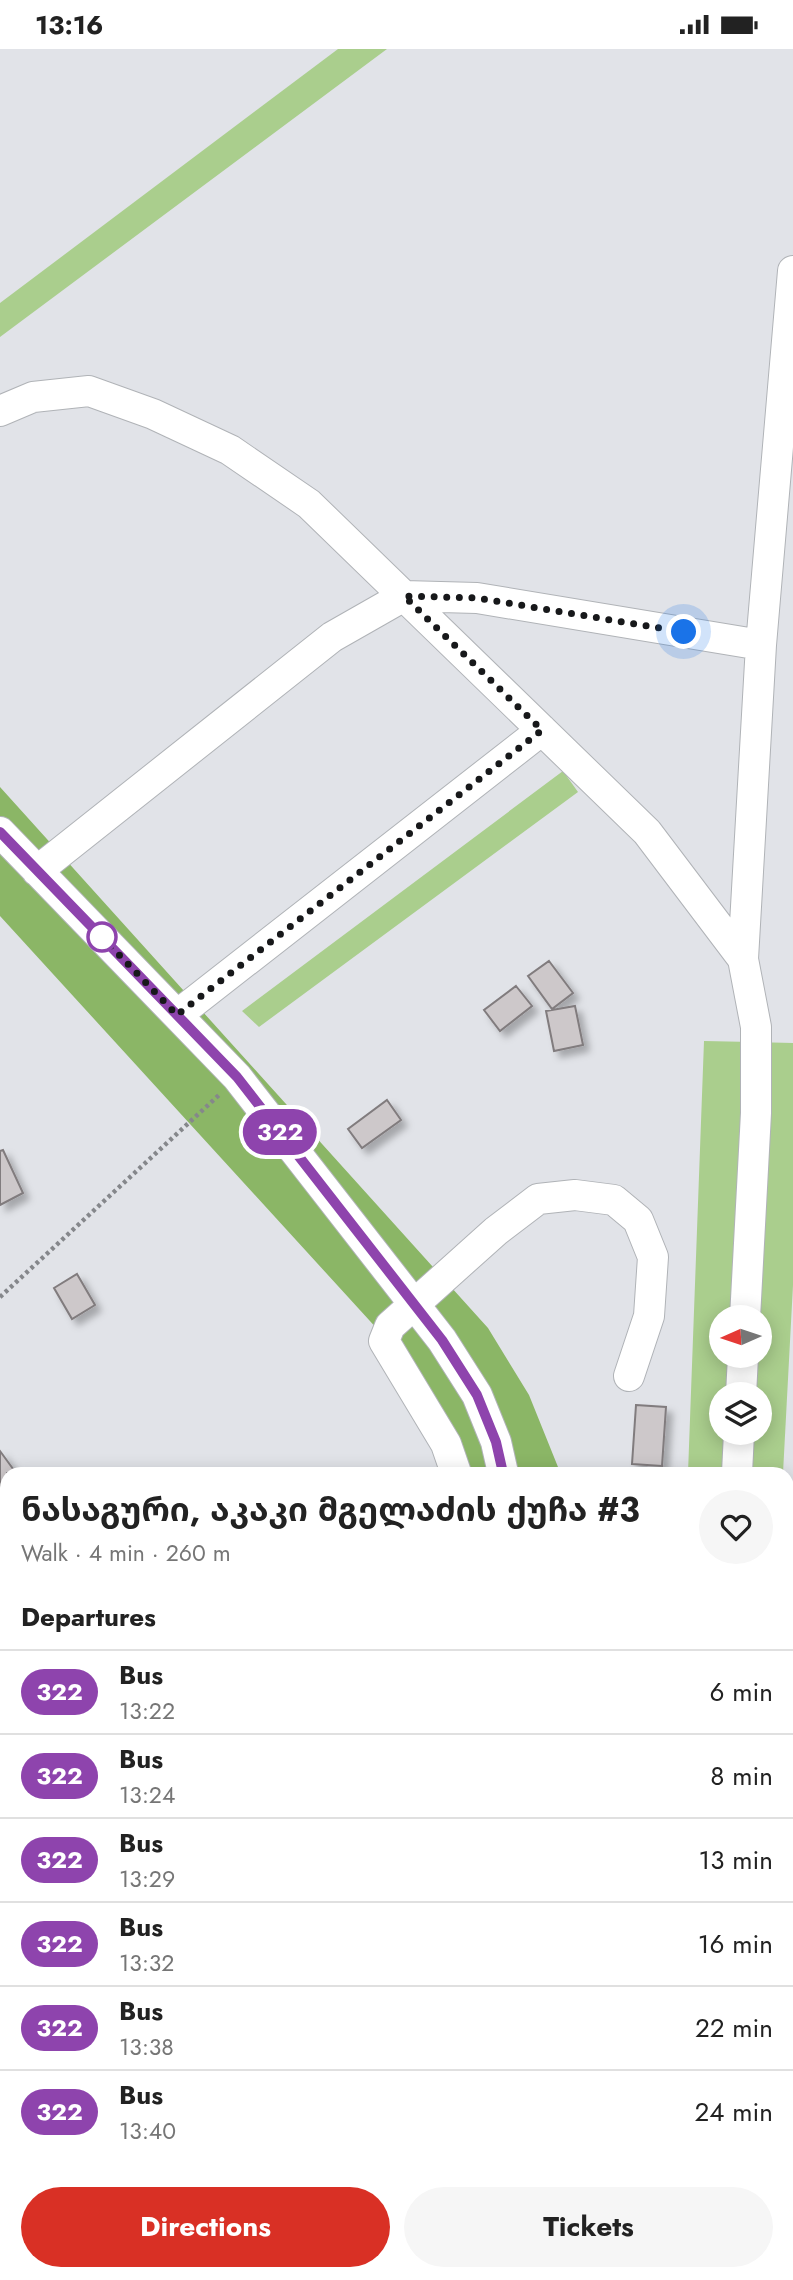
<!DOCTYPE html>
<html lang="en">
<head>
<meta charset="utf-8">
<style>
  :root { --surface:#fff; --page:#f6f6f6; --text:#222; --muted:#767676; --line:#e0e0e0; --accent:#d93025 }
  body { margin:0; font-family:Jost,"Noto Sans Georgian",sans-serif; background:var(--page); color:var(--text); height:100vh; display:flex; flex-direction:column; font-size:26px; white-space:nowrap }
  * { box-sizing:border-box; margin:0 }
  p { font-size:23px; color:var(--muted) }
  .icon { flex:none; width:38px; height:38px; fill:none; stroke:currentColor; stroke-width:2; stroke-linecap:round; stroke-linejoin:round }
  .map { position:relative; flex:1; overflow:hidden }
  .panel { position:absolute; left:0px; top:1418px; width:794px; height:814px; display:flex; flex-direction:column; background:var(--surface); border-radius:21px 21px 0 0; box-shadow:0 4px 18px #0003 }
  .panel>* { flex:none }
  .badge { padding:0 14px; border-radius:23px; font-size:24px; line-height:46px }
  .needle { width:46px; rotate:267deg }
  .fabs { position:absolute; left:709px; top:1256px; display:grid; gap:14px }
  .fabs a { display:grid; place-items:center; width:63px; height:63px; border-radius:50%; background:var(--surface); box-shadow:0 4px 18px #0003; font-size:35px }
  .you { position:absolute; width:35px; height:35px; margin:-18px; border:5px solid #fff; border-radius:50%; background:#1a73e8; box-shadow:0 0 0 10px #1a73e833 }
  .map>.badge { position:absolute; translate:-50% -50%; box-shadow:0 0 0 4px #fff }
  h2 { padding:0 21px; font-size:26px; line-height:63px }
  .round { display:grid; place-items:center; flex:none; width:74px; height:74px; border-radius:37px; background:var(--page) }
  .summary { display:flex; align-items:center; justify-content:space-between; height:119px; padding:0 21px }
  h1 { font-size:33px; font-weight:700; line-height:52px }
  .primary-button { display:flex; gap:14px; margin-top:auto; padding:14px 21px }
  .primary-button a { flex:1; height:80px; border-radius:42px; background:var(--accent); color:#fff; font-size:28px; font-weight:700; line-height:80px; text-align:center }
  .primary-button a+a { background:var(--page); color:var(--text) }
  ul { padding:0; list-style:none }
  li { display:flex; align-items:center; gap:21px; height:84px; padding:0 21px; border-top:2px solid var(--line) }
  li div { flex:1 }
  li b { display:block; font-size:26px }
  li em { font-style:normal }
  li .badge { min-width:77px; font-weight:700; text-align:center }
  .status { display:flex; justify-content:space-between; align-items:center; height:49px; padding:0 35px; background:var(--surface); direction:ltr }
  .status svg { height:19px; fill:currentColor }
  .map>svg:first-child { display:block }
  .commercial { fill:#e4d3e4 }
  .green { fill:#aace8d; fill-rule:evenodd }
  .forest { fill:#8bb666 }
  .building { fill:#cdc8ca; stroke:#817c7e; stroke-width:2; filter:url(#shadow) }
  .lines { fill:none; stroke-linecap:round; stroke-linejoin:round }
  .minor-casing { stroke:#b0b3b7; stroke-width:32 }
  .path { stroke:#85878b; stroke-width:4.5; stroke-dasharray:3.5 3.5; stroke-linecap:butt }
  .minor { stroke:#fff; stroke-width:30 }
  .rail { stroke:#626467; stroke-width:5 }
  .line-casing { stroke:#fff; stroke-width:16 }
  .line { stroke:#8e44ad; stroke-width:10 }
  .walk { stroke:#17181a; stroke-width:7; stroke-dasharray:0 12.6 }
  .stop-dot { fill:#fff; stroke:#8e44ad; stroke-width:3.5 }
</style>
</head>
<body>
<div class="status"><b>13:16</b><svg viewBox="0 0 49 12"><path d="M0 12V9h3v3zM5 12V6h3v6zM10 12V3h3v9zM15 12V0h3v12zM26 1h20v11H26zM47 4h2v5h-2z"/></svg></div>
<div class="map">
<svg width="793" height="2231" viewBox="0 0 793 2231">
  <defs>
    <filter id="shadow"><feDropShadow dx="6" dy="6" stdDeviation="3.5" flood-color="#0004"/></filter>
  </defs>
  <rect width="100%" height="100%" fill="#e1e3e8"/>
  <path class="commercial" d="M 793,1946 L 793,2231 L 788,2231 L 788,2048 Z"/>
  <path class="green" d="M 338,0 L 387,0 L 0,288 L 0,254 Z
    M 563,722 L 578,743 L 259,978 L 242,962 Z
    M 704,992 L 793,994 L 793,1236 L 783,1424 L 688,1424 ZM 721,1269 L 760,1269 L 760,1307 L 721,1307 ZM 721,1346 L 760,1346 L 760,1384 L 721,1384 Z"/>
  <path class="forest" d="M 0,738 L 488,1279 L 529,1346 L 558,1418 L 558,1424 L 460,1424 L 380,1283 L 0,867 Z
    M 460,2224 L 750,2224 L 750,2231 L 460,2231 Z"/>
  <path class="building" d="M 549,912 L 573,944 L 552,960 L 528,927 Z
    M 516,937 L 532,957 L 500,982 L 484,961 Z
    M 575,957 L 583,996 L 554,1002 L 546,962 Z
    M 387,1051 L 401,1071 L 362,1099 L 348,1080 Z
    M 3,1101 L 23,1144 L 0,1156 L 0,1102 Z
    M 77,1225 L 95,1256 L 72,1270 L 54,1239 Z
    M 636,1356 L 666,1358 L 662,1417 L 632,1415 Z
    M 0,1402 L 16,1424 L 7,1424 L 7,1437 L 0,1442 Z"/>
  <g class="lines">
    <g class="minor-casing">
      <path id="minor" d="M 0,362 L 33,348 L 89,342 L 153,365 L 230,401 L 309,455 L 647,783 L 743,910 L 756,978 L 756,1064 L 745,1269
        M 0,783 L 237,1028 L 442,1291 L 477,1346 L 496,1393 L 503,1424
        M 37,822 L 332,588 L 404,547 L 477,549 L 761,596
        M 743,910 L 761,596 L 793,222
        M 177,966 L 542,681
        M 741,1346 L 743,1307
        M 456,1424 L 446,1395 L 384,1292 L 390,1277 L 496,1182 L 538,1150 L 575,1146 L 614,1151 L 638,1171 L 653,1208 L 649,1267 L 629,1327
        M 737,1424 L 739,1384
        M 0,1759 L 7,1755
        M 0,2154 L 7,2149
        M 501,2231 L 501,2224"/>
    </g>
    <path class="path" d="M 0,1248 L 219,1046"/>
    <use href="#minor" class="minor"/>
    <path class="rail" d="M 788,1780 L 793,1650
      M 772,2224 L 772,2231"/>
  </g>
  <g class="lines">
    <g class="line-casing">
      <path id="line" d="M 0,783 L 237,1028 L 442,1291 L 477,1346 L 496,1393 L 503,1424"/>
    </g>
    <use href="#line" class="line"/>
    <path class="walk" d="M 102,888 L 177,966 L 542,681 L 404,547 L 477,549 L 684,583"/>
  </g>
  <circle class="stop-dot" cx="102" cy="888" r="14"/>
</svg>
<div class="fabs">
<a><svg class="needle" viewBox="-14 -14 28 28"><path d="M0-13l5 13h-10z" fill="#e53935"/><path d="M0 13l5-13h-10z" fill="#767676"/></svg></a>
<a><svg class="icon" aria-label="layers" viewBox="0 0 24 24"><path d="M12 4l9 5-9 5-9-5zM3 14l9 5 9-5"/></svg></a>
</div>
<div class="you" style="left:684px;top:583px"></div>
<b class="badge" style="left:280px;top:1083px;background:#8e44ad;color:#fff">322</b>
<section class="panel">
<div class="summary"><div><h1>ნასაგური, აკაკი მგელაძის ქუჩა #3</h1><p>Walk · 4 min · 260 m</p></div><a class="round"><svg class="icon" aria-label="heart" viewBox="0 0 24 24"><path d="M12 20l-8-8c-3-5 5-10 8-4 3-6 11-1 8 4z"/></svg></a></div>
<h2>Departures</h2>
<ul>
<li><span class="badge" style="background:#8e44ad;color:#fff">322</span><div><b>Bus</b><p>13:22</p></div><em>6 min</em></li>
<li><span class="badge" style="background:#8e44ad;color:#fff">322</span><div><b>Bus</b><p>13:24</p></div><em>8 min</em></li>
<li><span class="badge" style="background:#8e44ad;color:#fff">322</span><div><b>Bus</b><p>13:29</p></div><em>13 min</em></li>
<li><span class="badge" style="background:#8e44ad;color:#fff">322</span><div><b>Bus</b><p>13:32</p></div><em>16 min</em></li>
<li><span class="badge" style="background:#8e44ad;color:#fff">322</span><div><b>Bus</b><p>13:38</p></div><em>22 min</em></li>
<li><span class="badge" style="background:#8e44ad;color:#fff">322</span><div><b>Bus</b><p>13:40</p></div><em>24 min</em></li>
</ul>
<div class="primary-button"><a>Directions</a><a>Tickets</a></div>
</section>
</div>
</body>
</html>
